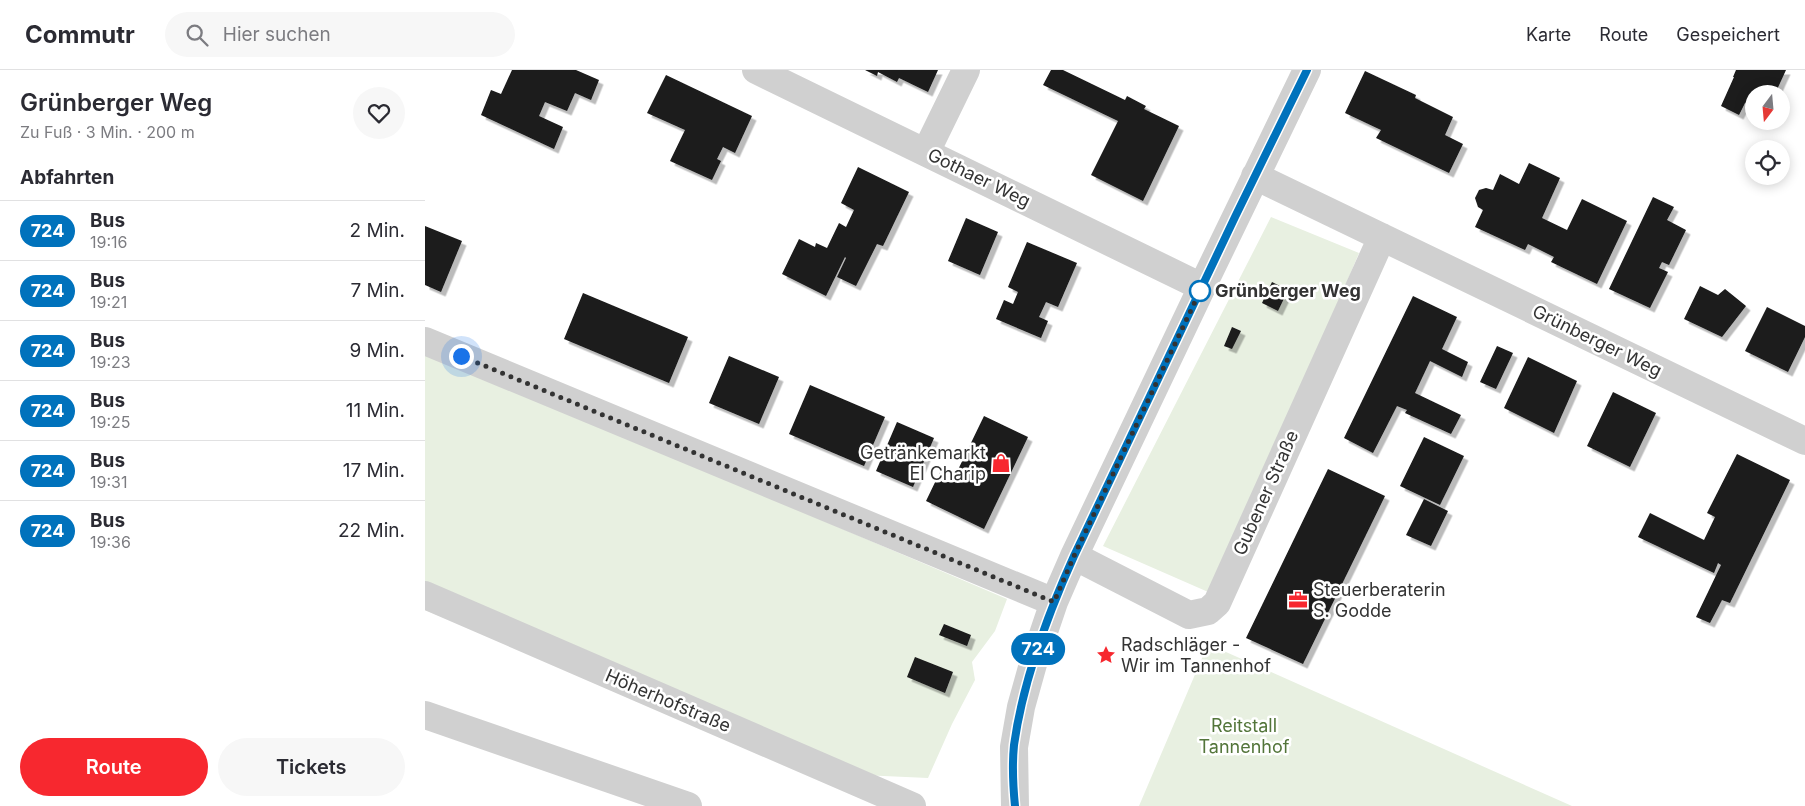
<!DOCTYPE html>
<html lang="de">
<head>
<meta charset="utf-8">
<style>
  :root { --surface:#fff; --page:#f7f7f7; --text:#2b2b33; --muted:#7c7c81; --line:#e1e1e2; --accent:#f7282f }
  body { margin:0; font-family:Inter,sans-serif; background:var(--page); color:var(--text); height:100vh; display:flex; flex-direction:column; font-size:19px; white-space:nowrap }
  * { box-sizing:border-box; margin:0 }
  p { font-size:16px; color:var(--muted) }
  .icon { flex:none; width:28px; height:28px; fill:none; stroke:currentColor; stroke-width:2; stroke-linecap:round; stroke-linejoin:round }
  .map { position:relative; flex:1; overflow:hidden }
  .drawer { display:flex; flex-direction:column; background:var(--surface); width:425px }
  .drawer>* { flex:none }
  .badge { padding:0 10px; border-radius:16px; font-size:18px; line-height:32px }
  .needle { width:32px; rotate:196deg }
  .tools { position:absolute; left:1320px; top:15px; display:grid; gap:10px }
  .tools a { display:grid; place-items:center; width:45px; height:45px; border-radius:50%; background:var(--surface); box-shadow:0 2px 12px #0003; font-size:25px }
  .you { position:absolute; width:25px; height:25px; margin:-12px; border:4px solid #fff; border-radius:50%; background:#1a73e8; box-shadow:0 0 0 8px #1a73e833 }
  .map>.badge { position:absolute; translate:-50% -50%; box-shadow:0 0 0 2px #fff }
  h2 { padding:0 20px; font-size:19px; line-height:45px }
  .round { display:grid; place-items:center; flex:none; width:52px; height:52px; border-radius:26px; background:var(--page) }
  .headline { display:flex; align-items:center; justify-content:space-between; height:85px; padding:0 20px }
  h1 { font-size:24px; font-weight:600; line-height:38px }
  .cta { display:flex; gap:10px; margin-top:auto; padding:10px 20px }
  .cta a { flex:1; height:58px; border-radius:30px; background:var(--accent); color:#fff; font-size:20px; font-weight:600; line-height:58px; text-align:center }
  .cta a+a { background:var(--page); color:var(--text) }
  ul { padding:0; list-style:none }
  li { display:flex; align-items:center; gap:15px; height:60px; padding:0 20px; border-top:1px solid var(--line) }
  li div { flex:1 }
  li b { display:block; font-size:19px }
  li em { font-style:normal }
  li .badge { min-width:55px; font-weight:700; text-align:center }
  header { display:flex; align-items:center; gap:30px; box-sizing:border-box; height:70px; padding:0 25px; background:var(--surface); border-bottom:1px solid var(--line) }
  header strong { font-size:24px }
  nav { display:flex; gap:28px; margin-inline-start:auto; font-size:18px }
  .search { width:350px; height:45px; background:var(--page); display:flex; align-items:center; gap:12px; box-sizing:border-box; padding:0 18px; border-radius:28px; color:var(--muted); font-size:19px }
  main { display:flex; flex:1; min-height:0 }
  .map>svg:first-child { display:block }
  .green { fill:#e8f0e1 }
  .building { fill:#1a1a1a; filter:url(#shadow) }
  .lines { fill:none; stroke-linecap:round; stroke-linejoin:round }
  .minor { stroke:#d0d0d0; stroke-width:28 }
  .line-casing { stroke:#fff; stroke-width:11 }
  .line { stroke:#0072bc; stroke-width:8 }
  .walk { stroke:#333; stroke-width:5; stroke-dasharray:0 9 }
  .stop-dot { fill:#fff; stroke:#0072bc; stroke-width:2.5 }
  .labels { text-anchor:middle; stroke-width:5; stroke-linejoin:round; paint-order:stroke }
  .street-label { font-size:18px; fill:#333; stroke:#fff }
  .stop-label { font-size:18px; font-weight:bold; fill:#333; stroke:#fff; text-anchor:start }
  .poi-label { font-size:18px; fill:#333; stroke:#fff; text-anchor:start }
  .park-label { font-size:18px; fill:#53753a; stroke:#fff }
</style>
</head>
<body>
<header>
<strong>Commutr</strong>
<div class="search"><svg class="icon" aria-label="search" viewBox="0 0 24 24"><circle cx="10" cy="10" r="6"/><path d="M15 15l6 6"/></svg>Hier suchen</div>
<nav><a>Karte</a><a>Route</a><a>Gespeichert</a></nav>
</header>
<main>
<section class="drawer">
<div class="headline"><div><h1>Grünberger Weg</h1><p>Zu Fuß · 3 Min. · 200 m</p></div><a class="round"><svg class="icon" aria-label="heart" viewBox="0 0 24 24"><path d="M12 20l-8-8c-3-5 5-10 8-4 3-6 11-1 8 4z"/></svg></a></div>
<h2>Abfahrten</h2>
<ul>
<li><span class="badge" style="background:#0072bc;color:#fff">724</span><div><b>Bus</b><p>19:16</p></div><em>2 Min.</em></li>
<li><span class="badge" style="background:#0072bc;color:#fff">724</span><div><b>Bus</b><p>19:21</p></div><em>7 Min.</em></li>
<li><span class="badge" style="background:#0072bc;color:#fff">724</span><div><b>Bus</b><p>19:23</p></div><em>9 Min.</em></li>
<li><span class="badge" style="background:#0072bc;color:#fff">724</span><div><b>Bus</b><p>19:25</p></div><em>11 Min.</em></li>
<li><span class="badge" style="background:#0072bc;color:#fff">724</span><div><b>Bus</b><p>19:31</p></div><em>17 Min.</em></li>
<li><span class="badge" style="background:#0072bc;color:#fff">724</span><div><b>Bus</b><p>19:36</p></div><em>22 Min.</em></li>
</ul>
<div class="cta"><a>Route</a><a>Tickets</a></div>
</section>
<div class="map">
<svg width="1380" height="736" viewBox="0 0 1380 736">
  <defs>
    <filter id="shadow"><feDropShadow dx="4.5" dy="4.5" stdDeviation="0" flood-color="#0004"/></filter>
  </defs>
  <rect width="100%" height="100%" fill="#fff"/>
  <path class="green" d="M 846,147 L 934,183 L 790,525 L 678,476 Z
    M 0,285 L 82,316 L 582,529 L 570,561 L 547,592 L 550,610 L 527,654 L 503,708 L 392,703 L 0,540 Z
    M 783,574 L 1147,736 L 714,736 Z"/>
  <path class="building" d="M 87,0 L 151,0 L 174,10 L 166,30 L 150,23 L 142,41 L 120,32 L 114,46 L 138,57 L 129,79 L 56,45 L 66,20 L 76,24 Z
    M 440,0 L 513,0 L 503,22 L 474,8 L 472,12 L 453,2 L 452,6 Z
    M 626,0 L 638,0 L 700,30 L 702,26 L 721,36 L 719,39 L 754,56 L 718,131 L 666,105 L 693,51 L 618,15 Z
    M 1311,0 L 1361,0 L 1350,24 L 1329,24 L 1329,37 L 1320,33 L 1314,45 L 1296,36 L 1309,7 L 1308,7 Z
    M 940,1 L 991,25 L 990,28 L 1028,47 L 1020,65 L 1038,74 L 1024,103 L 951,68 L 956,60 L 920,43 Z
    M 241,5 L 327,46 L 310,83 L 298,77 L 292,89 L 296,91 L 287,110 L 245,91 L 260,60 L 222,43 Z
    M 1104,93 L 1135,108 L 1117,148 L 1142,160 L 1157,129 L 1202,151 L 1172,214 L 1126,192 L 1129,187 L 1103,174 L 1100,180 L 1050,157 L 1058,140 L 1053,137 L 1050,128 L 1054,120 L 1061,118 L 1068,120 L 1075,104 L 1094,114 Z
    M 433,97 L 484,122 L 458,176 L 452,174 L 431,216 L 412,207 L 421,188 L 420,187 L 401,226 L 357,204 L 374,169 L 390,177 L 391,173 L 402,178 L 414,153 L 421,157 L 429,140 L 416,133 Z
    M 1228,127 L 1249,137 L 1242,150 L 1261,160 L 1244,195 L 1237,192 L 1234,198 L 1243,202 L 1225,238 L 1184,219 Z
    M 541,148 L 573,162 L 555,205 L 523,191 Z
    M 0,156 L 37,171 L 16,222 L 0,215 Z
    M 602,172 L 652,193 L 633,237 L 621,232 L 614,247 L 623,251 L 616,268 L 571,249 L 579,230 L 588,234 L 593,222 L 583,217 Z
    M 847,212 L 863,220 L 853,241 L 837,233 Z
    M 1275,216 L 1293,225 L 1300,219 L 1321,236 L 1297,267 L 1259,249 Z
    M 158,223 L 263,267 L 244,313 L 139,269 Z
    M 988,226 L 1032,247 L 1017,279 L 1043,292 L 1037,307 L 1005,291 L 990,323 L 1036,345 L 1026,364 L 980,343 L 982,340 L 972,336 L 948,383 L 919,368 Z
    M 1342,237 L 1380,256 L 1380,267 L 1363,302 L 1320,281 Z
    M 807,257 L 816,261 L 807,279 L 799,276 Z
    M 1072,276 L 1088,283 L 1071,319 L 1055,312 Z
    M 304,286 L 354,307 L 334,354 L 284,333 Z
    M 1103,287 L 1152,311 L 1129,363 L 1079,338 Z
    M 385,315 L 460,347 L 439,396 L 364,364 Z
    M 1188,322 L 1231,343 L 1205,397 L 1162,376 Z
    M 559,346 L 603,367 L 559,459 L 501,431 L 515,402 L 529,408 Z
    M 472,352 L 509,368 L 488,417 L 451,401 Z
    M 999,367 L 1039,386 L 1015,435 L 975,416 Z
    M 1312,384 L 1365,410 L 1305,533 L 1297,530 L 1285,553 L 1271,547 L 1296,495 L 1293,493 L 1289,503 L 1213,467 L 1225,443 L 1279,470 L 1290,447 L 1282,443 Z
    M 903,399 L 960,426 L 878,594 L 821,568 Z
    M 999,429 L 1023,441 L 1006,476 L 981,465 Z
    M 519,554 L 546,565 L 542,576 L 514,565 Z
    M 490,587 L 528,602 L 520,623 L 482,607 Z"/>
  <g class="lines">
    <path class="minor" d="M 331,0 L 777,217
      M 501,82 L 541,0
      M 830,106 L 1380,371
      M 0,271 L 629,532
      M 649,486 L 764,545 L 783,541 L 792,533 L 957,167
      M 0,525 L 487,736
      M 0,645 L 263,736
      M 590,736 L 589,677 L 596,637 L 608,594 L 629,532 L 649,486 L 777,217 L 882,0"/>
  </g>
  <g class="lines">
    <g class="line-casing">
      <path id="line" d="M 590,736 C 588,716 587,695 589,675 C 598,610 622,546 649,486 L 810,147 L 882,0"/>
    </g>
    <use href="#line" class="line"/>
    <path class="walk" d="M 36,286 L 629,532 L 649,486 L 777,217 L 775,221"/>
  </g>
  <defs>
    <g id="shop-bare" transform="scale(1.5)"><path d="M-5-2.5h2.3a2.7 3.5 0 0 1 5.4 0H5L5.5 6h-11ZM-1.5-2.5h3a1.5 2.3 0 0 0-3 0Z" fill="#f7282f" stroke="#fff" stroke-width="2.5" paint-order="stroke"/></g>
    <g id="office-bare" transform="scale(1.5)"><path d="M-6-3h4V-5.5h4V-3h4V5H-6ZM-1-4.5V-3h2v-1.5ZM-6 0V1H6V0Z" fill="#f7282f" stroke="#fff" stroke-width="2.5" paint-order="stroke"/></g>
    <g id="sight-bare" transform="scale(1.5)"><path d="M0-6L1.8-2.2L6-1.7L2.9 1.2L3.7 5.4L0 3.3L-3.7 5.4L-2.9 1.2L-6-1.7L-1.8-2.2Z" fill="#f7282f" stroke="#fff" stroke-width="2.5" paint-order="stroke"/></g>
  </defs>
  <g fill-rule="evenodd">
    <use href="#shop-bare" x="576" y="393"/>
    <use href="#office-bare" x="873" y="530"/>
    <use href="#sight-bare" x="681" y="585"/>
  </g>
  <circle class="stop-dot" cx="775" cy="221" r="10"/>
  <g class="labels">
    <g class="street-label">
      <text transform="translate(554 108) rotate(26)" y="6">Gothaer Weg</text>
      <text transform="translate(1172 271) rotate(26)" y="6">Grünberger Weg</text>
      <text transform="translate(841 423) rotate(-66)" y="6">Gubener Straße</text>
      <text transform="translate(243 631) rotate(23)" y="6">Höherhofstraße</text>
    </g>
    <g class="stop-label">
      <text x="790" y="227">Grünberger Weg</text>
    </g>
    <g class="poi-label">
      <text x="561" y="389" text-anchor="end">Getränkemarkt<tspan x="561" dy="21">El Charip</tspan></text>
      <text x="888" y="526">Steuerberaterin<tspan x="888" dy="21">S. Godde</tspan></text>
      <text x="696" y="581">Radschläger -<tspan x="696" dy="21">Wir im Tannenhof</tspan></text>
    </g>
    <g class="park-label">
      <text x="819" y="662">Reitstall<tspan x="819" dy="21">Tannenhof</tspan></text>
    </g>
  </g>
</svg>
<div class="tools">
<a><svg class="needle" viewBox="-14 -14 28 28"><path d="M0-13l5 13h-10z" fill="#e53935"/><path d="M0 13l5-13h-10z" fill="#7c7c81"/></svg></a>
<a><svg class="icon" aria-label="locate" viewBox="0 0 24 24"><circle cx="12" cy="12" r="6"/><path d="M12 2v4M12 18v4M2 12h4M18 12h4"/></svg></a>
</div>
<div class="you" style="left:36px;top:286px"></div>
<b class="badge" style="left:613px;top:579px;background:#0072bc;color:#fff">724</b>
</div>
</main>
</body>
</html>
